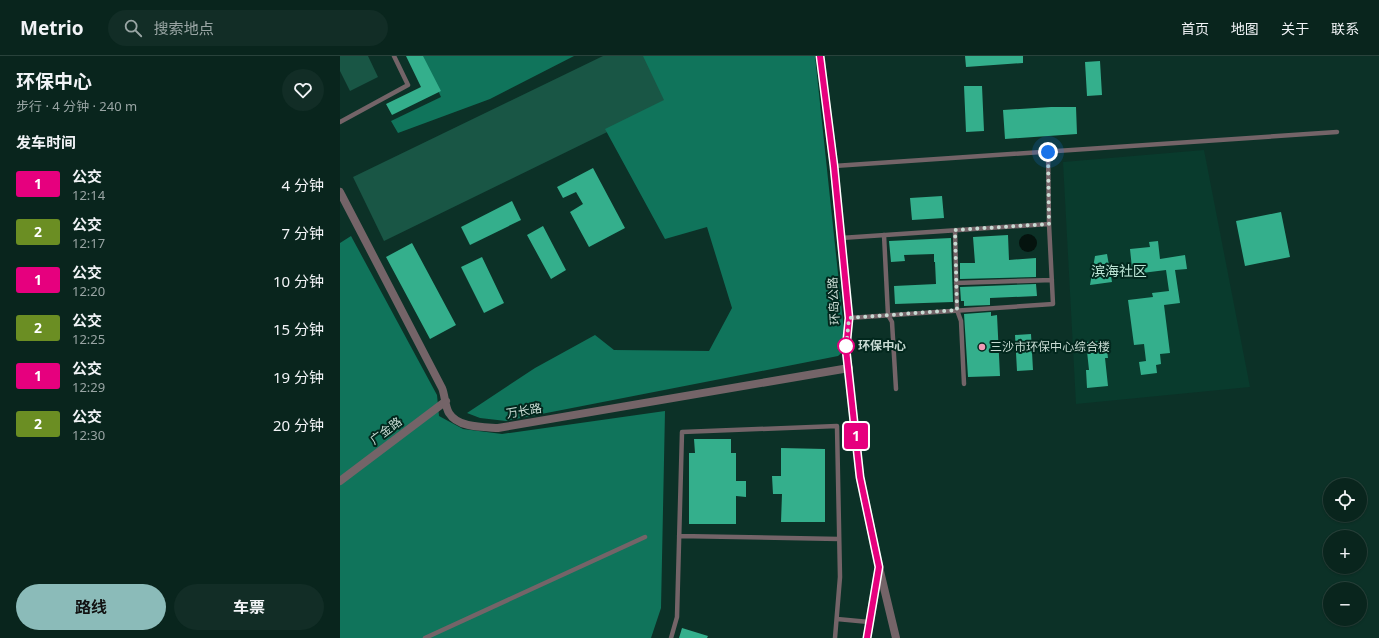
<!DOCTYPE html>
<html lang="zh">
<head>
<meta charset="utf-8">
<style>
  :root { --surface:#09251d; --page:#122d26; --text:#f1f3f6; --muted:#99a5a4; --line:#29423b; --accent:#8bbbb9 }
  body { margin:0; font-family:"Noto Sans","Noto Sans SC",sans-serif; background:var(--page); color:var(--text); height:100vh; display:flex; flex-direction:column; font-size:15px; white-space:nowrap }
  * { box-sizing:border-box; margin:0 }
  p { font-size:13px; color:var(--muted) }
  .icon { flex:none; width:22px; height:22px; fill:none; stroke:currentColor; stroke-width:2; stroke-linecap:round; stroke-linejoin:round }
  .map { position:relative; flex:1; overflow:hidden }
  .panel { display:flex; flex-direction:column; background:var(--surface); width:340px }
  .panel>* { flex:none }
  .badge { padding:0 8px; border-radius:3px; font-size:14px; line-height:26px }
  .fabs { position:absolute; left:983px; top:422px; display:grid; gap:8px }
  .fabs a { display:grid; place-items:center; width:44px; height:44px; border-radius:50%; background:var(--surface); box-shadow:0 1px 3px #0004,0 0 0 1px var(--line); font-size:20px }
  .you { position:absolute; width:20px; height:20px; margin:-10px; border:3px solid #fff; border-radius:50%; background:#1a73e8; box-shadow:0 0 0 6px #1a73e833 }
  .map>.badge { position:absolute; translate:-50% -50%; box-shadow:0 0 0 2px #fff }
  h2 { padding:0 16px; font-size:15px; line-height:36px }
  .round { display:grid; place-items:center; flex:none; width:42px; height:42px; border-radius:21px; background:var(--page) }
  .head { display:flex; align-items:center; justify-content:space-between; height:68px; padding:0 16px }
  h1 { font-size:19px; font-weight:700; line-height:30px }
  .cta { display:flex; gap:8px; margin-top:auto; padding:8px 16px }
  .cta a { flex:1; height:46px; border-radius:24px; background:var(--accent); color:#111; font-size:16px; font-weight:700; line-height:46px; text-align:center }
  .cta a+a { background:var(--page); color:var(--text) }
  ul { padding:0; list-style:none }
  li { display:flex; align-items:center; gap:12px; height:48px; padding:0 16px }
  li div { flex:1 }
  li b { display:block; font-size:15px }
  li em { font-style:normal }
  li .badge { min-width:44px; font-weight:700; text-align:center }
  header { display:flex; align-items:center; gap:24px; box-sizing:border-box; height:56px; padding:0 20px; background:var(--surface); border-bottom:1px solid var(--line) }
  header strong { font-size:19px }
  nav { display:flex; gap:22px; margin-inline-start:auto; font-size:14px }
  .search { width:280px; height:36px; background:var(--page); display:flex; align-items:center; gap:10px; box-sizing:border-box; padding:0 14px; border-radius:22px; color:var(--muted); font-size:15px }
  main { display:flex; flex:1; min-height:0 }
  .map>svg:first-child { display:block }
  .built { fill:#093b2d }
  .green { fill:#195645 }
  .forest { fill:#10745b }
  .water { fill:#05130e }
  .building { fill:#34af8c }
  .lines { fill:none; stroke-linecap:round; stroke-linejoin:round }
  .lane { stroke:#746468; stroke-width:4.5 }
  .street { stroke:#746468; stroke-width:8 }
  .secondary { stroke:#9d848b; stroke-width:8 }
  .line-casing { stroke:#fff; stroke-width:9 }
  .line { stroke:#e6007e; stroke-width:6 }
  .walk { stroke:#c8dbd3; stroke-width:4; stroke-dasharray:0 7.2 }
  .stop-dot { fill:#fff; stroke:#e6007e; stroke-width:2 }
  .poi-dot { fill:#f09ab5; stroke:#02271d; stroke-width:1.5 }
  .labels { text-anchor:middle; stroke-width:4; stroke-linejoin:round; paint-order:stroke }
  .street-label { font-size:12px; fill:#c8dbd3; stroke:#02271d }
  .stop-label { font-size:12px; font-weight:bold; fill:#c8dbd3; stroke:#02271d; text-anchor:start }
  .poi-label { font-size:12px; fill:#c8dbd3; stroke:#02271d; text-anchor:start }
  .quarter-label { font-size:14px; fill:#bde5d6; stroke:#02271d }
</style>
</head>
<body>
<header>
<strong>Metrio</strong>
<div class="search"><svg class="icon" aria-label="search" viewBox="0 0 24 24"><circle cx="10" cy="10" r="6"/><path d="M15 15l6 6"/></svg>搜索地点</div>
<nav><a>首页</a><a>地图</a><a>关于</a><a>联系</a></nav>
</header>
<main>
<section class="panel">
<div class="head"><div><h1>环保中心</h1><p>步行 · 4 分钟 · 240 m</p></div><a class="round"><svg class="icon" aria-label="heart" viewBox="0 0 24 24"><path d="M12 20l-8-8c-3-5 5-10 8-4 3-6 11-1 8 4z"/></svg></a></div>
<h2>发车时间</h2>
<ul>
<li><span class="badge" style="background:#e6007e;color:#fff">1</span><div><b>公交</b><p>12:14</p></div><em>4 分钟</em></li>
<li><span class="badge" style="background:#6b8e23;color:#fff">2</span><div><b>公交</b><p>12:17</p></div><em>7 分钟</em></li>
<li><span class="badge" style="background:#e6007e;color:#fff">1</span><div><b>公交</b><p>12:20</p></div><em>10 分钟</em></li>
<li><span class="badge" style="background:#6b8e23;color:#fff">2</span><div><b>公交</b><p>12:25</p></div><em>15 分钟</em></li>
<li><span class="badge" style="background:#e6007e;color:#fff">1</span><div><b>公交</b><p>12:29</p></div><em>19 分钟</em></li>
<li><span class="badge" style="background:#6b8e23;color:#fff">2</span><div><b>公交</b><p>12:30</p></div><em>20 分钟</em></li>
</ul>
<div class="cta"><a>路线</a><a>车票</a></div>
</section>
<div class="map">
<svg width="1039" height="582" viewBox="0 0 1039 582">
  <rect width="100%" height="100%" fill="#0c3127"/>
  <path class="built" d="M 864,94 L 910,331 L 736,348 L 723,106 Z"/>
  <path class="green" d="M 0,0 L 28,0 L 38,21 L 10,35 L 0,15 Z
    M 263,0 L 324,0 L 343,39 L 44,185 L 13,121 Z"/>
  <path class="forest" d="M 82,0 L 234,0 L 150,43 L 58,77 L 51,65 L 101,41 Z
    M 303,0 L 475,0 L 506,293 L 498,300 L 166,365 L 140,362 L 127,357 L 195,312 L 255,279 L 274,294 L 369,295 L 392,252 L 367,171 L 325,183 L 265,73 L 324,44 Z
    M 11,180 L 97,339 L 99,360 L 123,373 L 162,378 L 325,355 L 321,552 L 311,582 L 0,582 L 0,187 Z"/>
  <path class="water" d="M679 187a9 9 0 1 1 18 0a9 9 0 1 1-18 0Z"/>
  <path class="building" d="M 66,0 L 83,0 L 101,35 L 52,59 L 46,48 L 81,31 Z
    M 625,0 L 683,0 L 683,7 L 626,11 Z
    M 760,5 L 762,39 L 747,40 L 745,6 Z
    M 624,30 L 642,30 L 644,75 L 626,76 Z
    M 711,51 L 736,51 L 737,78 L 665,83 L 663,54 Z
    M 253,112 L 285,172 L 249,191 L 230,156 L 243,148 L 236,136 L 223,142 L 217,131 Z
    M 602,140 L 604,162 L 572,164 L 570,142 Z
    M 172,145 L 181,164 L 130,189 L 121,171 Z
    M 941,156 L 950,201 L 905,210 L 896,165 Z
    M 203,170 L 226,214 L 211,223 L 187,179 Z
    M 668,179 L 669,204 L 696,202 L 696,221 L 620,223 L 620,207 L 635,207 L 633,181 Z
    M 611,182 L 613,246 L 555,248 L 554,230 L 596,228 L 595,206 L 594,206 L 594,198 L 564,199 L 565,205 L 551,206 L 549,185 Z
    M 818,185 L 820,203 L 845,199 L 847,213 L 835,214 L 840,247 L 824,249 L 830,297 L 820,298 L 821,308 L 816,309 L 817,317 L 801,319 L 799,306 L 806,305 L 804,288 L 794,289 L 788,244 L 813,241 L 812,237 L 829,235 L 826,214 L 802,217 L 802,221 L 793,222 L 790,193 L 810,191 L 809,186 Z
    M 72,187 L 116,269 L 90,283 L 46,201 Z
    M 767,198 L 772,226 L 750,229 L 755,200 Z
    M 142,201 L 164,247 L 144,257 L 121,211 Z
    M 696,228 L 697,240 L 650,242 L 650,249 L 624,250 L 624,245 L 621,245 L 620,231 Z
    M 651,256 L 651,260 L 657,259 L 660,320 L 628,321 L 624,258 Z
    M 691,278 L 693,314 L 677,315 L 675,279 Z
    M 766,285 L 768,302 L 765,302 L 768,330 L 747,332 L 746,314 L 749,314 L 746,286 Z
    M 354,383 L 391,383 L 391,397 L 396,397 L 396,425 L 406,425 L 406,441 L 396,440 L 396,468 L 349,468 L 349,397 L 355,397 Z
    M 441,392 L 485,393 L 485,466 L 441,466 L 442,438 L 433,438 L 432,420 L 441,420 Z
    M 342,572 L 368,580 L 367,582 L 339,582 Z"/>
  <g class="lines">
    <path class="lane" d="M 0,66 L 68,29 L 54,0
      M 708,96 L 709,168
      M 494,110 L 997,76
      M 615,174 L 617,254 L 621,265 L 624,328
      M 544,179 L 548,259 L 552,266 L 556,333
      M 501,182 L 709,168 L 713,248 L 509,262
      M 616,227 L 712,224
      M 339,480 L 499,483
      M 497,563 L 529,566
      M 85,582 L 305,481
      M 331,582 L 337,561 L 342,376 L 497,370 L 500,521 L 495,582"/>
    <path class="street" d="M 0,136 L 102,332 C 105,339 105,351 109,357 C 118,372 143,371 158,372 L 509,312
      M 0,425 L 106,345
      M 539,511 L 556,582"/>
    <path class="secondary" d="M 480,0 L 494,110 L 509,262 L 506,293 L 520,421 L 539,511 L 527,582"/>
  </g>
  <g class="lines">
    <g class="line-casing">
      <path id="line" d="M 480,0 L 494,110 L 509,262 L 506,293 L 520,421 L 539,511 L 527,582"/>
    </g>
    <use href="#line" class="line"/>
    <path class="walk" d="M 506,290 L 506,293 L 509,262 L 617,254 L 615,174 L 709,168 L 708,96"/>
  </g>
  <circle class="stop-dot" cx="506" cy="290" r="8"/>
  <circle class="poi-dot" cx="642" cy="291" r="4"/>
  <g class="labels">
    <g class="street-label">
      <text transform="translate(494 245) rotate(-93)" y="4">环岛公路</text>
      <text transform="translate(184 355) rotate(-10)" y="4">万长路</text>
      <text transform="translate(46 375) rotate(-37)" y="4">广金路</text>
    </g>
    <g class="stop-label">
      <text x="518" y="294">环保中心</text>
    </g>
    <g class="poi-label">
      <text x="650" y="295">三沙市环保中心综合楼</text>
    </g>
    <g class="quarter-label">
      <text x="779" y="220">滨海社区</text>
    </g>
  </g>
</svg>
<div class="fabs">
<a><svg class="icon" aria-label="locate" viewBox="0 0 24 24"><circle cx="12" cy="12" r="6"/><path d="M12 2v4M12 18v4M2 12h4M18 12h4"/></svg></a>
<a>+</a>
<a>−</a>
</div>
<div class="you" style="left:708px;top:96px"></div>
<b class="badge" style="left:516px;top:380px;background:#e6007e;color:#fff">1</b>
</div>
</main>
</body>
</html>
